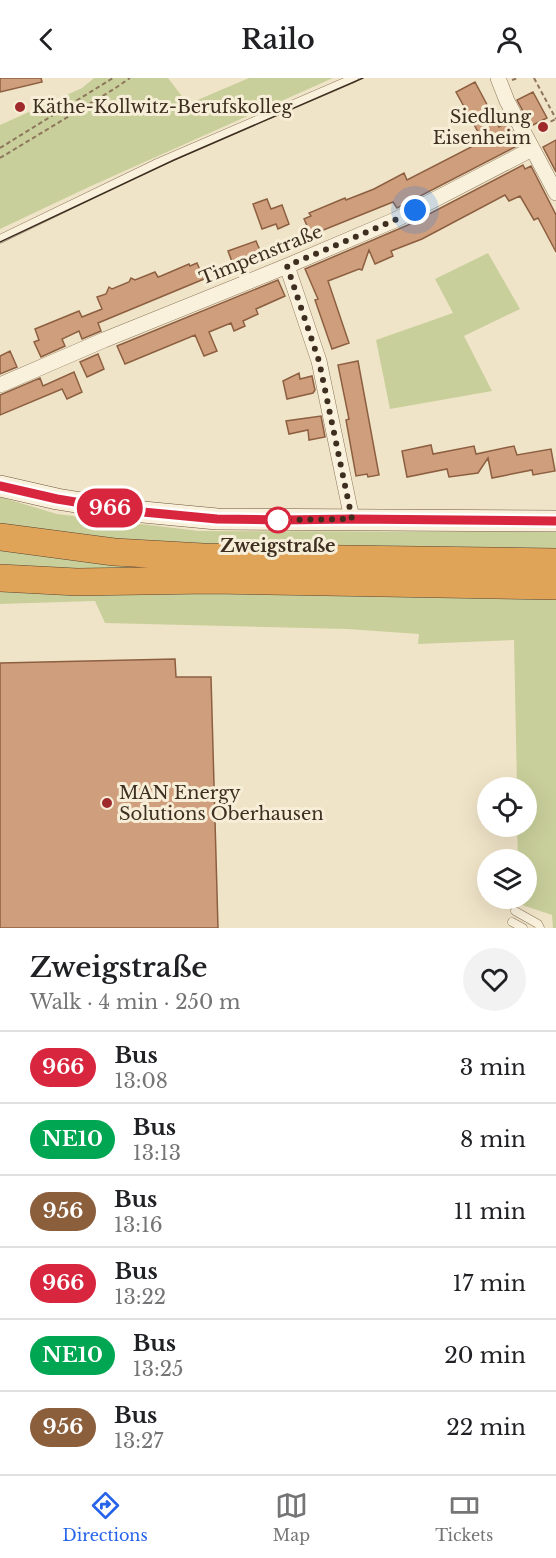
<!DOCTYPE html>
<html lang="en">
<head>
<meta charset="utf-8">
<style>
  :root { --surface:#fff; --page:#f2f2f2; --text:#202124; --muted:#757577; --line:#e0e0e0; --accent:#2563eb }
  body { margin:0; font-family:"Libre Baskerville",serif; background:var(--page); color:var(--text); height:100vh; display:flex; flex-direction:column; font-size:22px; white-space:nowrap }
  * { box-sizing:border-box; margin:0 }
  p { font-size:20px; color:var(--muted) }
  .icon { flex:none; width:33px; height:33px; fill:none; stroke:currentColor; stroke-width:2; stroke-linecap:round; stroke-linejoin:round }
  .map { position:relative; height:850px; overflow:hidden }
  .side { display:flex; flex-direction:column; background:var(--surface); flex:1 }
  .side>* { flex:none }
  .badge { padding:0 12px; border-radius:20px; font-size:21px; line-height:39px }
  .controls { position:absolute; left:477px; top:699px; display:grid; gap:12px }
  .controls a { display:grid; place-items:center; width:60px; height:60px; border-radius:50%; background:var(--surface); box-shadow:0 6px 24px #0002; font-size:30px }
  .you { position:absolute; width:30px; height:30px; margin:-15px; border:4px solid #fff; border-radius:50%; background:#1a73e8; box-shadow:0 0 0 9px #1a73e833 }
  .map>.badge { position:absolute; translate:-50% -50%; box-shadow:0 0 0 3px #fff }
  .round { display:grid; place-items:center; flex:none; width:63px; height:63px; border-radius:32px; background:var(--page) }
  .overview { display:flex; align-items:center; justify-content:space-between; height:102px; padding:0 30px }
  h1 { font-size:28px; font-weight:600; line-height:45px }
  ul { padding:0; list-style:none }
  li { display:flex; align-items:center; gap:18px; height:72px; padding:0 30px; border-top:2px solid var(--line) }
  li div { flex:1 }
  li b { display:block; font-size:22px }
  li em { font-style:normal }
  li .badge { min-width:66px; font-weight:700; text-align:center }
  header { display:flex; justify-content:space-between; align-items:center; height:78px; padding:0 30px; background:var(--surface); font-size:27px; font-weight:600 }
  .menu { display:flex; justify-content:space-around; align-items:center; height:84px; border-top:2px solid var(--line); background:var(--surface); font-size:16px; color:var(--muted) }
  .menu a { display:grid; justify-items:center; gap:3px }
  .menu .current { color:var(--accent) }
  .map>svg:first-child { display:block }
  .green { fill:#c9cf9b }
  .building { fill:#cf9f7d; stroke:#8d5f41; stroke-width:1.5 }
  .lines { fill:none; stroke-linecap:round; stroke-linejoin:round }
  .lane-casing { stroke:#8d765c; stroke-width:9 }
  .street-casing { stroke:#8d765c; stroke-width:16 }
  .secondary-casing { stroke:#6f573f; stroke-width:22 }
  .highway-casing { stroke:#5b4430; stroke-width:28 }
  .path { stroke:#8d765c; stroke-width:2; stroke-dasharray:4.5 3; stroke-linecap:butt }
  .lane { stroke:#faf1dc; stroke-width:8 }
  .street { stroke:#faf1dc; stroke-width:15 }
  .secondary { stroke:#faf1dc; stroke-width:21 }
  .highway { stroke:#e0a458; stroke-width:27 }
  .tram { stroke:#3d2e20; stroke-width:1.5 }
  .line-casing { stroke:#fff; stroke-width:14 }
  .line { stroke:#d7263d; stroke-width:9 }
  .walk { stroke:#3d2e20; stroke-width:6; stroke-dasharray:0 10.8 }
  .poi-dot { fill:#9e2a2b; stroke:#f7eed8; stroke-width:2 }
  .stop-dot { fill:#fff; stroke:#d7263d; stroke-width:3 }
  .labels { text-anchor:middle; stroke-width:6; stroke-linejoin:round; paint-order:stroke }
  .poi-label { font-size:18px; fill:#3d2e20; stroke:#f7eed8; text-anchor:start }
  .street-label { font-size:18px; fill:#3d2e20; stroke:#f7eed8 }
  .stop-label { font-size:18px; font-weight:bold; fill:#3d2e20; stroke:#f7eed8 }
</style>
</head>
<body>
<header><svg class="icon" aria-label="back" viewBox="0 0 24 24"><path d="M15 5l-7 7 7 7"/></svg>Railo<svg class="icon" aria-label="person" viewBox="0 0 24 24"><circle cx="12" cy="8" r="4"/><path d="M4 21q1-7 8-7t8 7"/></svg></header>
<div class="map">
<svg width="556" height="850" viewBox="0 0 556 850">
  <rect width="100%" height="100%" fill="#f0e4c8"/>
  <path class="green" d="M 94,0 L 168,0 L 188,26 L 249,0 L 333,0 L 91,108 L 0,151 L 0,47 L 82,10 Z
    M 488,175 L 520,231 L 464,258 L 492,313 L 390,331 L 376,262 L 453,235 L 435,201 Z
    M 0,419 L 57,436 L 199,453 L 556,454 L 556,850 L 553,850 L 552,837 L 519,826 L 519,821 L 526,820 L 526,782 L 518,781 L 517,749 L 526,748 L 526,710 L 517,709 L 514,562 L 418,566 L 419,556 L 347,551 L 105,545 L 95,523 L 0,526 Z"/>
  <path class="building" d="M 0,0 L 41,0 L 42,4 L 0,14 Z
    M 475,4 L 499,49 L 507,44 L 518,64 L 517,68 L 397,130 L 393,124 L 311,157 L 304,141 L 311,138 L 309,135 L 345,120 L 346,122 L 374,111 L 404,95 L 407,102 L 483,63 L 456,14 Z
    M 533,14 L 547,40 L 531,48 L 517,22 Z
    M 556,62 L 556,94 L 543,69 Z
    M 523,87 L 525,91 L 531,88 L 556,137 L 556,174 L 538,140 L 534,142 L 520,118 L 509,123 L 505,117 L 422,161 L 391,173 L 393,178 L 375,186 L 369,172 L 362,192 L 359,191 L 328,203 L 349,265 L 332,271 L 315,222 L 318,221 L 305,191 L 408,147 Z
    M 267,121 L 271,131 L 282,127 L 289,146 L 278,151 L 276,146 L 262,151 L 253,126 Z
    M 256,163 L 262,177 L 234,189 L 228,173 Z
    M 197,185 L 204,201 L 98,245 L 101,253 L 82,261 L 79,253 L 62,261 L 65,268 L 41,279 L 34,264 L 39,262 L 35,251 L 79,233 L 82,239 L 102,231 L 97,219 L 106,216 L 109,209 L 112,211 L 129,204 L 131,200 L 135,202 L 155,194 L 158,199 L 161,198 L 189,186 L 190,188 Z
    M 278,202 L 285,218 L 256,231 L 258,236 L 243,243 L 245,248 L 234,253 L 231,245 L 209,254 L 217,273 L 204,278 L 195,257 L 125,286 L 117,268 Z
    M 10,273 L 17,289 L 0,296 L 0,278 Z
    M 98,276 L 104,291 L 87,299 L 80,284 Z
    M 358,283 L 379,397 L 368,399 L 367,396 L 356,398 L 346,342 L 349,341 L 338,287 Z
    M 74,294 L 82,314 L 67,321 L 62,311 L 0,337 L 0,317 L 40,300 L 43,308 Z
    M 299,295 L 300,301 L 312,298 L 315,312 L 313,315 L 287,321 L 283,303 Z
    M 321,338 L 325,359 L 309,362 L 308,352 L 289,356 L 286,343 Z
    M 431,367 L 433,376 L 474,368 L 476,376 L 514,368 L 517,377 L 551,371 L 555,393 L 533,397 L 532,392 L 492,400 L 488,380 L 478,395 L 449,399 L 447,391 L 407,399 L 402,373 Z
    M 175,581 L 176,599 L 211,599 L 218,850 L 0,850 L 0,585 Z"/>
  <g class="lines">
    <g class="lane-casing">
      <path id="lane" d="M 0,161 L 155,86 L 354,0
        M 515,833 L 538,846 L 540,850
        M 512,844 L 523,850"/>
    </g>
    <g class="street-casing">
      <path id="street" d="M 498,0 L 507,23 L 556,115
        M 287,188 L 319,283 L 352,441
        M 0,307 L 104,262 L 287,188 L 395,142 L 532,71"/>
    </g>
    <g class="secondary-casing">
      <path id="secondary" d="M 0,408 L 57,421 L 100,428 L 143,434 L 217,441 L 556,443"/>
    </g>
    <g class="highway-casing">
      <path id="highway" d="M 0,459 L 114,474 L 203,479 L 556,484
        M 0,500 L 77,504 L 210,502 L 556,508"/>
    </g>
    <path class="path" d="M 534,0 L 556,41
      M 512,2 L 518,0
      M 537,50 L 556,41
      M 0,70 L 113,0
      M 0,80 L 114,11 L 130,0"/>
    <use href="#lane" class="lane"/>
    <use href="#street" class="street"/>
    <use href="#secondary" class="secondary"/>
    <use href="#highway" class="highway"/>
    <path class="tram" d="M 0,164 L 174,82 L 363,0"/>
  </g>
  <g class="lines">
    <g class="line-casing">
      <path id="line" d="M 0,408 L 57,421 L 100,428 L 143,434 L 217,441 L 281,442 L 352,441 L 556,443"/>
    </g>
    <use href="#line" class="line"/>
    <path class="walk" d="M 278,442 L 352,441 L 319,283 L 287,188 L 395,142 L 415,132"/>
  </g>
  <g class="poi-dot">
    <circle cx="20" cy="29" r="6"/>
    <circle cx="543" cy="49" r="6"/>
    <circle cx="107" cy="725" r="6"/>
  </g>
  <circle class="stop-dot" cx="278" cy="442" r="12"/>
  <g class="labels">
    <g class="poi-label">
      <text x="32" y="35">Käthe-Kollwitz-Berufskolleg</text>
      <text x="531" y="45" text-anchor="end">Siedlung<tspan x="531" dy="21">Eisenheim</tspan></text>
      <text x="119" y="721">MAN Energy<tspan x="119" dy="21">Solutions Oberhausen</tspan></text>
    </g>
    <g class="street-label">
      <text transform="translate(261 177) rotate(-22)" y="6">Timpenstraße</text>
    </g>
    <g class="stop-label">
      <text x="278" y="474">Zweigstraße</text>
    </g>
  </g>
</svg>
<div class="controls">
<a><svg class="icon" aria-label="locate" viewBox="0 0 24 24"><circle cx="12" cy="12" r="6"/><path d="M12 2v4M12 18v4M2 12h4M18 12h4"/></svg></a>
<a><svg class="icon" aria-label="layers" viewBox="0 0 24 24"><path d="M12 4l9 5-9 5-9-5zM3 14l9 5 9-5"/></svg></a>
</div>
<div class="you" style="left:415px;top:132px"></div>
<b class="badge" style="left:110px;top:430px;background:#d7263d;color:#fff">966</b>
</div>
<section class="side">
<div class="overview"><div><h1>Zweigstraße</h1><p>Walk · 4 min · 250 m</p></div><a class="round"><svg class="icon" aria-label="heart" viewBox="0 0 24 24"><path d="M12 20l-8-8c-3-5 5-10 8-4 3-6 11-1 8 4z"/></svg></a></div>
<ul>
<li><span class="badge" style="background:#d7263d;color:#fff">966</span><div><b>Bus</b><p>13:08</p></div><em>3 min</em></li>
<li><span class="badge" style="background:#00a651;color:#fff">NE10</span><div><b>Bus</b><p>13:13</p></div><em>8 min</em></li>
<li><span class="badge" style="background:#8b5e3c;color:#fff">956</span><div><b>Bus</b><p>13:16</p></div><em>11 min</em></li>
<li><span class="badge" style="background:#d7263d;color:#fff">966</span><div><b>Bus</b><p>13:22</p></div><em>17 min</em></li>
<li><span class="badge" style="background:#00a651;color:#fff">NE10</span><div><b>Bus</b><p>13:25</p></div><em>20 min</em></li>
<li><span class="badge" style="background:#8b5e3c;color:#fff">956</span><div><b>Bus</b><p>13:27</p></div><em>22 min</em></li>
</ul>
</section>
<nav class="menu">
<a class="current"><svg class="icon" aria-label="directions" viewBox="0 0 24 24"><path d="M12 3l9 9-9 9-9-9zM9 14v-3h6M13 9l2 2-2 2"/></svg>Directions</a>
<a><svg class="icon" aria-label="map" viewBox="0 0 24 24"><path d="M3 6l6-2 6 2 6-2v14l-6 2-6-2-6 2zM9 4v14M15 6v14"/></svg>Map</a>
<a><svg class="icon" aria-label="tickets" viewBox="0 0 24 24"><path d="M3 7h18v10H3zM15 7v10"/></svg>Tickets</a>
</nav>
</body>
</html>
